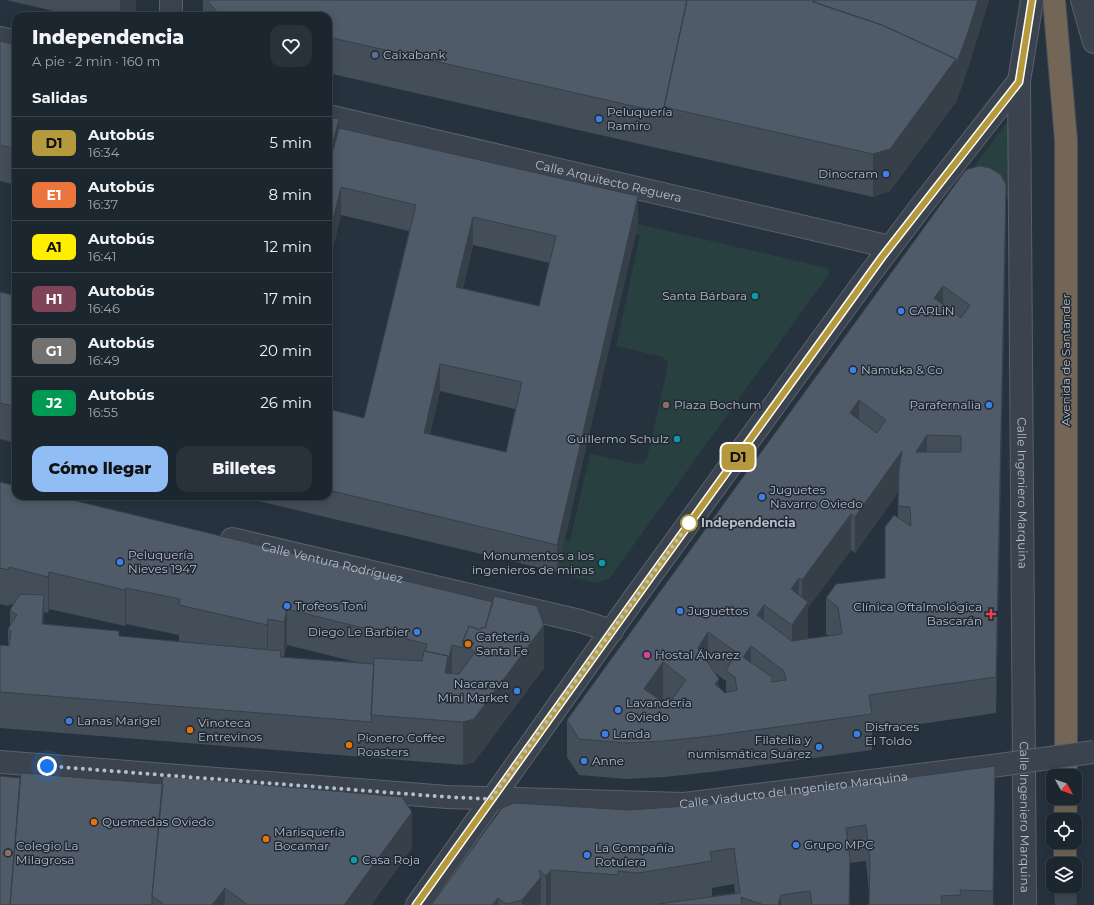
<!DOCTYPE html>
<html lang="es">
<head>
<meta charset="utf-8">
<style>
  :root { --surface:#1c262e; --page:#29323a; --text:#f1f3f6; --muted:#a0a5aa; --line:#3a434a; --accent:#90bdf3 }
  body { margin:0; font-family:Montserrat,sans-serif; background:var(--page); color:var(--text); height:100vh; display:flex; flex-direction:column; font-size:15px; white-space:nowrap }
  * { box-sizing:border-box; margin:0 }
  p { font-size:13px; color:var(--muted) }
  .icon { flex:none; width:22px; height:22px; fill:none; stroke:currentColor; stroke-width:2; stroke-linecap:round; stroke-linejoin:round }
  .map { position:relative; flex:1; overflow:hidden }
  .sheet { position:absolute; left:12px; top:12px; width:320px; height:488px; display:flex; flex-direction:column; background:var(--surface); border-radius:12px; box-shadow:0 2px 10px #0003,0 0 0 1px var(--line) }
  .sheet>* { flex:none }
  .badge { padding:0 8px; border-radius:6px; font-size:14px; line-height:26px }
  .needle { width:26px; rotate:130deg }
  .tools { position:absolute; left:1046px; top:769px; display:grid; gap:8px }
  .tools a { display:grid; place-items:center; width:36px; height:36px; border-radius:8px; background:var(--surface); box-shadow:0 2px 10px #0003,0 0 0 1px var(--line); font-size:20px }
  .you { position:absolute; width:20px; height:20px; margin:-10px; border:3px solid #fff; border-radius:50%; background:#1a73e8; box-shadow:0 0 0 6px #1a73e833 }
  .map>.badge { position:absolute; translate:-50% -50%; box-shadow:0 0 0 2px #fff }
  h2 { padding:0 20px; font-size:15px; line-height:36px }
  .round { display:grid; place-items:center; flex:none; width:42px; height:42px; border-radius:12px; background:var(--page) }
  .head { display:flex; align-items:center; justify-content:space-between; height:68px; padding:0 20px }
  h1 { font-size:19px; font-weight:800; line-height:30px }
  .button { display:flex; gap:8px; margin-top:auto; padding:8px 20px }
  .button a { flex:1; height:46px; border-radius:12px; background:var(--accent); color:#111; font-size:16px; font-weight:800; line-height:46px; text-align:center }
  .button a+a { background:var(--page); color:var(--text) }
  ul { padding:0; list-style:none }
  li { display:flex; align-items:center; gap:12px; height:52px; padding:0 20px; border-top:1px solid var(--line) }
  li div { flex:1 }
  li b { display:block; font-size:15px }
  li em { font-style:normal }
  li .badge { min-width:44px; font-weight:700; text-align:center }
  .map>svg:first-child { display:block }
  .green { fill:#294040 }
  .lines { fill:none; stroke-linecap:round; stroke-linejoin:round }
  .highway-tunnel { stroke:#3c4753; stroke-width:22; stroke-dasharray:22 11; stroke-linecap:butt }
  .minor-casing { stroke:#58616c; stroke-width:24 }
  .highway-casing { stroke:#454e59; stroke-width:24 }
  .minor { stroke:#3a434e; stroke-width:22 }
  .highway { stroke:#736657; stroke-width:22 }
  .minor-bridge-casing { stroke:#58616c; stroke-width:24; stroke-linecap:butt }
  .minor-bridge { stroke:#3a434e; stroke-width:22 }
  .wall { fill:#444e59; fill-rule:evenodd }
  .shaded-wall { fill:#374049 }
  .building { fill:#4f5b68; stroke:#374049; fill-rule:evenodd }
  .line-casing { stroke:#fff; stroke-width:9 }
  .line { stroke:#b49a3d; stroke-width:6 }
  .walk { stroke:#b6bec9; stroke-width:4; stroke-dasharray:0 7.2 }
  .service-dot { fill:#5c6f8a; stroke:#1f2833; stroke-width:1.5 }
  .shop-dot { fill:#3f7fe0; stroke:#1f2833; stroke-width:1.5 }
  .culture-dot { fill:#0f9aa8; stroke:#1f2833; stroke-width:1.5 }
  .education-dot { fill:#8d6e63; stroke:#1f2833; stroke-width:1.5 }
  .stop-dot { fill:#fff; stroke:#b49a3d; stroke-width:2 }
  .health-dot { fill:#e0444e; stroke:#1f2833; stroke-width:1.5 }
  .food-dot { fill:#e8710a; stroke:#1f2833; stroke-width:1.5 }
  .hotel-dot { fill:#d1479c; stroke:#1f2833; stroke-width:1.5 }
  .labels { text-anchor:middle; stroke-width:3; stroke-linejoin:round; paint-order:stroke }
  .poi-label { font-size:12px; fill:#b6bec9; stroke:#1f2833; text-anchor:start }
  .street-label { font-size:12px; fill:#b6bec9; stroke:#1f2833 }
  .stop-label { font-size:12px; font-weight:bold; fill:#b6bec9; stroke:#1f2833; text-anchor:start }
</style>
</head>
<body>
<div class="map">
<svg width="1094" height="905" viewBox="0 0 1094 905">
  <rect width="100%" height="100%" fill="#26323e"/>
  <path class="green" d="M 1010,121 L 1010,202 L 1004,196 L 958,189 L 1007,122 Z
    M 638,224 L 827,268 L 830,271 L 829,274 L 609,579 L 595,583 L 557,572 L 565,540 L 570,541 L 590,454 L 638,464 L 643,463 L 647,459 L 668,365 L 667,361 L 663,357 L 616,346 L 640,236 L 636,234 Z"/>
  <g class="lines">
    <path class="highway-tunnel" d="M 1065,886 L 1066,905"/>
    <g class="minor-casing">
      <g id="minor">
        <path d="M 1082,0 L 1094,42"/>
        <path d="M 171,16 L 171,0"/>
        <path d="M 0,38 L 16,42"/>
        <path id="s1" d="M 1019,81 L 1025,905"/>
        <path id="s2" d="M 328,116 L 890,247"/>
        <path id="s3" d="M 232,539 L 580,621 L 612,631"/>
        <path id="s4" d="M 0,762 L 447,797 L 684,804 L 992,766"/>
        <path d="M 417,905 L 633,600 L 860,287 L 922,205 L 1019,81 L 1032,0"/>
      </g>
    </g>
    <g class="highway-casing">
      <path id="highway" d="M 1054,0 L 1066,140 L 1066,776
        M 1065,820 L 1066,798
        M 1065,863 L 1065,842"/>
    </g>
    <use href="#minor" class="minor"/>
    <use href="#highway" class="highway"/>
    <g class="minor-bridge-casing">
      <path id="minor-bridge" d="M 992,766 L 1094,752"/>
    </g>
    <use href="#minor-bridge" class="minor-bridge"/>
  </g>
  <path class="wall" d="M 6,0 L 136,0 L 136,12 L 132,16 L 75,16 Z
    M 203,0 L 989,0 L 969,65 L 956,102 L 890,191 L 873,197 L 328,73 L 328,16 L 203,16 Z
    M 0,41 L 16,45 L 16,185 L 0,181 Z
    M 328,117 L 339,128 L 638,224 L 557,572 L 237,496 L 328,496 L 328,409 L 364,418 L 409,231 L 341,215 L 328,268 ZM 473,245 L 550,263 L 539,306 L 463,288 ZM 440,391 L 515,409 L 506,452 L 430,434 Z
    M 965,171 L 1006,222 L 996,713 L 872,731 L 872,750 L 711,772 L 664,777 L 626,779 L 579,775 L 567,757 L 567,720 ZM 898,492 L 898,517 L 885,578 L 826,598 L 826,634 L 829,636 L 807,639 L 808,638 L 808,608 L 851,550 L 855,553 ZM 715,673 L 726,681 L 726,692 L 725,693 L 719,688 ZM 663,699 L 669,703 L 668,705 L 661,700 Z
    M 0,292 L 16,296 L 16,443 L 0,439 Z
    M 0,482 L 56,496 L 544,668 L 474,762 L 463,765 L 0,728 L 0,645 L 8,646 L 8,629 L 10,626 L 10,610 L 13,605 L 9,604 L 9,606 L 0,604 ZM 49,609 L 125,626 L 126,624 L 179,635 L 179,641 L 187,642 L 119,637 L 44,624 L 44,612 L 48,613 ZM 287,645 L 356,662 L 284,657 Z
    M 995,802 L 993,905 L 869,905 L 869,893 L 866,861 L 850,863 L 850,905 L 431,905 L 628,810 ZM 734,884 L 735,893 L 712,896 L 712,888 Z
    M 412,848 L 371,905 L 0,905 Z"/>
  <path class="shaded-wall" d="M 120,0 L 136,0 L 136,12 L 132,16 L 120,16 Z
    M 978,0 L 989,0 L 969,65 L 956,102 L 890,191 L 873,197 L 873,154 L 956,59 Z
    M 339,119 L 339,155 L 328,197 L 328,161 Z
    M 1006,185 L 1006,222 L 996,713 L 996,677 Z
    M 341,187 L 341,215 L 328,268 L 328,240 Z
    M 638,196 L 638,224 L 557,572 L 557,545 Z
    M 473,217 L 473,245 L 456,315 L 456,287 Z
    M 943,286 L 943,322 L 934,298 Z
    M 440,364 L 440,391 L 424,461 L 424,433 Z
    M 859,400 L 859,436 L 850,413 Z
    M 927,435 L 927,471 L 916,452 Z
    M 902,451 L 902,487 L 855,553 L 855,517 Z
    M 851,514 L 851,550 L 808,608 L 808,638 L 792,661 L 792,625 L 802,610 L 802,580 Z
    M 49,572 L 49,609 L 48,613 L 48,577 Z
    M 799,578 L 799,614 L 791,625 L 791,589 Z
    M 126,588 L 126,624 L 125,626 L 125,590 Z
    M 44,595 L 44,632 L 42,624 Z
    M 764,605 L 764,641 L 757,652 L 757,615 Z
    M 287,609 L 287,645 L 284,658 L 284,622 Z
    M 268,619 L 268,655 L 267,661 L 267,625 Z
    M 544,625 L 544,668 L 474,762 L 463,765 L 463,722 Z
    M 708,632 L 708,668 L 698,648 Z
    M 452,645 L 452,681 L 445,673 L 448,656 Z
    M 751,646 L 751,682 L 743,657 Z
    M 663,662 L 663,699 L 644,725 L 644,689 Z
    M 719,679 L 719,715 L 715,684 Z
    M 995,766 L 995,802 L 993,905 L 993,891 Z
    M 412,812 L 412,848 L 371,905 L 344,905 Z
    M 850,858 L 850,905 L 849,905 Z
    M 551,870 L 551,905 L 546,905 L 546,876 Z
    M 541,877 L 541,905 L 522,905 L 522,900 Z
    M 225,888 L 225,905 L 212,905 Z
    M 781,895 L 781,905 L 778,905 Z
    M 498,898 L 498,905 L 492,905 Z"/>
  <path class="building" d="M 207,0 L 687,0 L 664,107 L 664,113 L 328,37 L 328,16 L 236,16 L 216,11 Z
    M 687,0 L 814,0 L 813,2 L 882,25 L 956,59 L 890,149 L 873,154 L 664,107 Z
    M 814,0 L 978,0 L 969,29 L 956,65 L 956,59 L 882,25 L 814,2 Z
    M 0,41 L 16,45 L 16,149 L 0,145 Z
    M 328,117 L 339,119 L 328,161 Z
    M 339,128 L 638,196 L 557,545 L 328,490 L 328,409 L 364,418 L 416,205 L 341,187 L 328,240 L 328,169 ZM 473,217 L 556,236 L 539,306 L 456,287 ZM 440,364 L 522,382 L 506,452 L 424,433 Z
    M 980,166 L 990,168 L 1001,175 L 1006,185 L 996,677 L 869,695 L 872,714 L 711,736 L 664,741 L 626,743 L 579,739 L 567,720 L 965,171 L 968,169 ZM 943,286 L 970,305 L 961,318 L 934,298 ZM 859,400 L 886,420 L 877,433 L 850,413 ZM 927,435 L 961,436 L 961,452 L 916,452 ZM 902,451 L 899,469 L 898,506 L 910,507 L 911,526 L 894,515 L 885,527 L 885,578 L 836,584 L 826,598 L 838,607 L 842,634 L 792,641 L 757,615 L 764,605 L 792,625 L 808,602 L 791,589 L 799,578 L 802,580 L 851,514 L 855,517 ZM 708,632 L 736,652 L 726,671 L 735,677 L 737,690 L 725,693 L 715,684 L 719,679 L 698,648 ZM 751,646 L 784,671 L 786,680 L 772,682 L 772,677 L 743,657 ZM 663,662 L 686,680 L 668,705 L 644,689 Z
    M 0,292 L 16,296 L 16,407 L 0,403 Z
    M 0,482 L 16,486 L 16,496 L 56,496 L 493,602 L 485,628 L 482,627 L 480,630 L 469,626 L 463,641 L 463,648 L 452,645 L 448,662 L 448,656 L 425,651 L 427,644 L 287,609 L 284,622 L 268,619 L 267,625 L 179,605 L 180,599 L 126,588 L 125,590 L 49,572 L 48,577 L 9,567 L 9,570 L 0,568 Z
    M 20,594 L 44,595 L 42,624 L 119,631 L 119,636 L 281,651 L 280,657 L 374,664 L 371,722 L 0,692 L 0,645 L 9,646 L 11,631 L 8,629 L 17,615 L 10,610 Z
    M 494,596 L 537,606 L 544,625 L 474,719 L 463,722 L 371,715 L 374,658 L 422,661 L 424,651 L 448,656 L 445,673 L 459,674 L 475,652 L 470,649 L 474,643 L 463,641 L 469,626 L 480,630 L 482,627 L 485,628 Z
    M 995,766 L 993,891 L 960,890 L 961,895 L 941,896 L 942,905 L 869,905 L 870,860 L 866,825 L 846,828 L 850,858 L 849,905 L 812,905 L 810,891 L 781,895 L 778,905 L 764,905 L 741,897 L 742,905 L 658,905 L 658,904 L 740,893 L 734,848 L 710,852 L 712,861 L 638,873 L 618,871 L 618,875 L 551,870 L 546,876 L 539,870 L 541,877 L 522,900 L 506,904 L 498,898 L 492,905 L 431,905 L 502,808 L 514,803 L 628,810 L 703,805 Z
    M 21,773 L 163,784 L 152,896 L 152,904 L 144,905 L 10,905 Z
    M 0,776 L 20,778 L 10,905 L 0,905 Z
    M 163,776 L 402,797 L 412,812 L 344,905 L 248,905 L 225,888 L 212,905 L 165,905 L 152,896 Z
    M 225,902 L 229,905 L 223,905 Z"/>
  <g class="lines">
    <g class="line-casing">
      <path id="line" d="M 416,905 L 650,578 L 882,257 L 1019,82 L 1032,0"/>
    </g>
    <use href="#line" class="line"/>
    <path class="walk" d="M 47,766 L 447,797 L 491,799 L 690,522 L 689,523"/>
  </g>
  <circle class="service-dot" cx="375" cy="55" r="4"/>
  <g class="shop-dot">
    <circle cx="599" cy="119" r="4"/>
    <circle cx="886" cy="174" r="4"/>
    <circle cx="901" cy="311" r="4"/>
    <circle cx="853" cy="370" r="4"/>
    <circle cx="989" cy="405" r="4"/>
    <circle cx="762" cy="497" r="4"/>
    <circle cx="120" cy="562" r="4"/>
    <circle cx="287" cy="606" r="4"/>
    <circle cx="680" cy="611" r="4"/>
    <circle cx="417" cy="632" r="4"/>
    <circle cx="517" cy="691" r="4"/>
    <circle cx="618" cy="710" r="4"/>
    <circle cx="69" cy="721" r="4"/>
    <circle cx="605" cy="734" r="4"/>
    <circle cx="857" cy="734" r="4"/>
    <circle cx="819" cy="747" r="4"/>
    <circle cx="584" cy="761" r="4"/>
    <circle cx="796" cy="845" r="4"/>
    <circle cx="587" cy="855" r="4"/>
  </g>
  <g class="culture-dot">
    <circle cx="755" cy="296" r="4"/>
    <circle cx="677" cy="439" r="4"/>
    <circle cx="602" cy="563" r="4"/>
    <circle cx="354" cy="860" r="4"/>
  </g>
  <g class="education-dot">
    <circle cx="666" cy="405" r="4"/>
    <circle cx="8" cy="853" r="4"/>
  </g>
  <circle class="stop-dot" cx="689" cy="523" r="8"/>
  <path class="health-dot" d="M989 608h4v4h4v4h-4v4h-4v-4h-4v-4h4z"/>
  <g class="food-dot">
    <circle cx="468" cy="644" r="4"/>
    <circle cx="190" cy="730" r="4"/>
    <circle cx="349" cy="745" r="4"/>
    <circle cx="94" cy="822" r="4"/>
    <circle cx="266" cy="839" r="4"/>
  </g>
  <circle class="hotel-dot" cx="647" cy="655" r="4"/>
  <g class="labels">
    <g class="poi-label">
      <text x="383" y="59">Caixabank</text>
      <text x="607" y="116">Peluquería<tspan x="607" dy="14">Ramiro</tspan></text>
      <text x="878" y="178" text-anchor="end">Dinocram</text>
      <text x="747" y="300" text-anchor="end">Santa Bárbara</text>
      <text x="909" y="315">CARLiN</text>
      <text x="861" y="374">Namuka &amp; Co</text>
      <text x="674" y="409">Plaza Bochum</text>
      <text x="981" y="409" text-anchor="end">Parafernalia</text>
      <text x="669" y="443" text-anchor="end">Guillermo Schulz</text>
      <text x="770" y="494">Juguetes<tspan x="770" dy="14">Navarro Oviedo</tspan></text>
      <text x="128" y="559">Peluquería<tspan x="128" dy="14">Nieves 1947</tspan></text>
      <text x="594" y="560" text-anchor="end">Monumentos a los<tspan x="594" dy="14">ingenieros de minas</tspan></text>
      <text x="295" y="610">Trofeos Toni</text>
      <text x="982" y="611" text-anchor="end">Clínica Oftalmológica<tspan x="982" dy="14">Bascarán</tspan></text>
      <text x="688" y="615">Juguettos</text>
      <text x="409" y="636" text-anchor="end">Diego Le Barbier</text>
      <text x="476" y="641">Cafetería<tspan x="476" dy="14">Santa Fe</tspan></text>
      <text x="655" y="659">Hostal Álvarez</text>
      <text x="509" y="688" text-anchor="end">Nacarava<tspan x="509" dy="14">Mini Market</tspan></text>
      <text x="626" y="707">Lavandería<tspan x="626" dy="14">Oviedo</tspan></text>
      <text x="77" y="725">Lanas Marigel</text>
      <text x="198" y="727">Vinoteca<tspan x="198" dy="14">Entrevinos</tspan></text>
      <text x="865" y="731">Disfraces<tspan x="865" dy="14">El Toldo</tspan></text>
      <text x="613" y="738">Landa</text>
      <text x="357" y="742">Pionero Coffee<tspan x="357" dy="14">Roasters</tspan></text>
      <text x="811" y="744" text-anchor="end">Filatelia y<tspan x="811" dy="14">numismática Suárez</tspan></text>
      <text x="592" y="765">Anne</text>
      <text x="102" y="826">Quemedas Oviedo</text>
      <text x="274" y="836">Marisquería<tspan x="274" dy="14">Bocamar</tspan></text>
      <text x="804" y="849">Grupo MPC</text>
      <text x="16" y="850">Colegio La<tspan x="16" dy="14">Milagrosa</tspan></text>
      <text x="595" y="852">La Compañía<tspan x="595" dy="14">Rotulera</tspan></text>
      <text x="362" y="864">Casa Roja</text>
    </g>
    <g class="street-label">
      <text dy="4" stroke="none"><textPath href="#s2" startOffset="288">Calle Arquitecto Reguera</textPath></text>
      <text transform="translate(1066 360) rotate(-90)" y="4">Avenida de Santander</text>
      <text dy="4" stroke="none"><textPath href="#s1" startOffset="412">Calle Ingeniero Marquina</textPath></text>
      <text dy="4" stroke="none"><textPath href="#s3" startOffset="103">Calle Ventura Rodríguez</textPath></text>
      <text dy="4" stroke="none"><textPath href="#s4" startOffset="796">Calle Viaducto del Ingeniero Marquina</textPath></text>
      <text dy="4" stroke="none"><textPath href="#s1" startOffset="736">Calle Ingeniero Marquina</textPath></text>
    </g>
    <g class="stop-label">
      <text x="701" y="527">Independencia</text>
    </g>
  </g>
</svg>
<div class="tools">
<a><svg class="needle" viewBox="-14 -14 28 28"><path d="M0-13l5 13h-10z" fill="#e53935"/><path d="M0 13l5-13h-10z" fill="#a0a5aa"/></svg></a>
<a><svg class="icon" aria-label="locate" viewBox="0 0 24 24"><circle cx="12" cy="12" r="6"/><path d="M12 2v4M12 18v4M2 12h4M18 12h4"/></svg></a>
<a><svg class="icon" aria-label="layers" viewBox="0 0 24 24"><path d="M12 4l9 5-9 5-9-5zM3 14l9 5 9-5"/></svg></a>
</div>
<div class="you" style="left:47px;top:766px"></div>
<b class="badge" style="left:738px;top:457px;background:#b49a3d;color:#111">D1</b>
<section class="sheet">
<div class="head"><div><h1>Independencia</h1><p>A pie · 2 min · 160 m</p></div><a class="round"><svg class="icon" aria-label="heart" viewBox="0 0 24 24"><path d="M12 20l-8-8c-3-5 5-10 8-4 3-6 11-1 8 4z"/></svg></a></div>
<h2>Salidas</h2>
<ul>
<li><span class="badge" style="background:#b49a3d;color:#111">D1</span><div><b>Autobús</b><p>16:34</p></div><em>5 min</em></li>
<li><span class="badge" style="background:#ec743d;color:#fff">E1</span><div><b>Autobús</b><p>16:37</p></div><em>8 min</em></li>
<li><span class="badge" style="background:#fe0;color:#111">A1</span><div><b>Autobús</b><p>16:41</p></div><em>12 min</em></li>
<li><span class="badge" style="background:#7f4458;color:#fff">H1</span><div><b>Autobús</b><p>16:46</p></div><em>17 min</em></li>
<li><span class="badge" style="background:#727170;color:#fff">G1</span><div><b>Autobús</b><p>16:49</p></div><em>20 min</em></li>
<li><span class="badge" style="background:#009a55;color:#fff">J2</span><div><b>Autobús</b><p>16:55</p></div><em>26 min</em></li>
</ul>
<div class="button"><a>Cómo llegar</a><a>Billetes</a></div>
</section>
</div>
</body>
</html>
